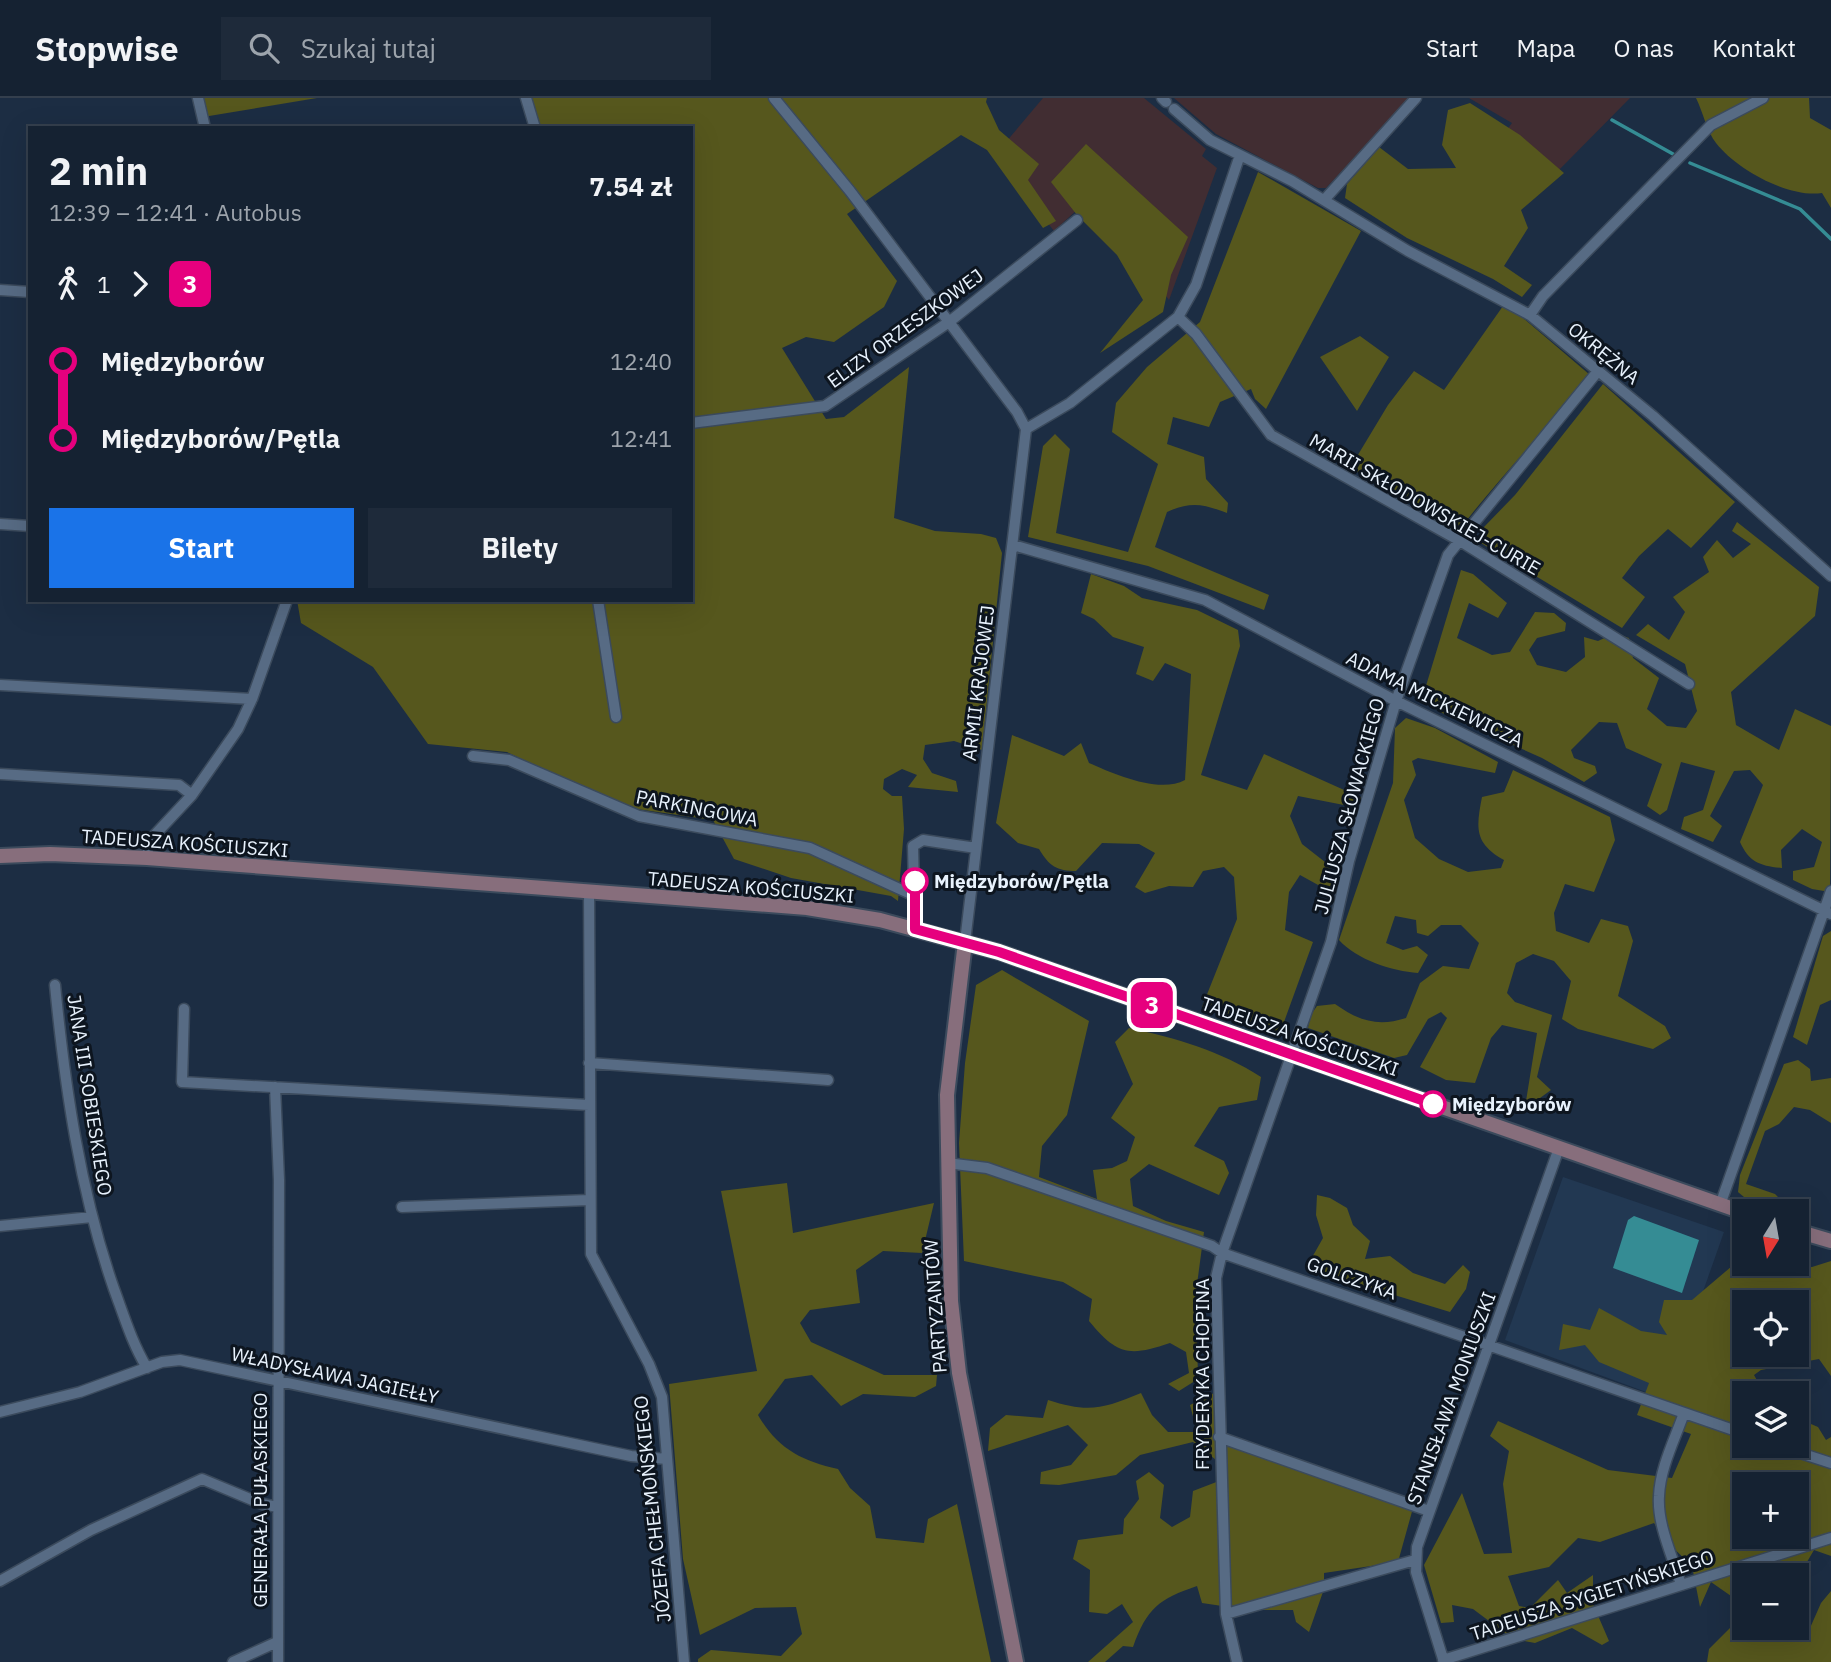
<!DOCTYPE html>
<html lang="pl">
<head>
<meta charset="utf-8">
<style>
  :root { --surface:#152232; --page:#1e2a3a; --text:#f1f3f6; --muted:#9da4ac; --line:#343f4d; --accent:#1a73e8 }
  body { margin:0; font-family:"IBM Plex Sans",sans-serif; background:var(--page); color:var(--text); height:100vh; display:flex; flex-direction:column; font-size:26px; white-space:nowrap }
  * { box-sizing:border-box; margin:0 }
  p { font-size:23px; color:var(--muted) }
  .icon { flex:none; width:38px; height:38px; fill:none; stroke:currentColor; stroke-width:2; stroke-linecap:round; stroke-linejoin:round }
  .map { position:relative; flex:1; overflow:hidden }
  .side { position:absolute; left:28px; top:28px; width:665px; height:476px; display:flex; flex-direction:column; background:var(--surface); border-radius:0px; box-shadow:0 7px 28px #0002,0 0 0 2px var(--line) }
  .side>* { flex:none }
  .badge { padding:0 14px; border-radius:10px; font-size:24px; line-height:46px }
  .needle { width:46px; rotate:191deg }
  .buttons { position:absolute; left:1732px; top:1101px; display:grid; gap:14px }
  .buttons a { display:grid; place-items:center; width:77px; height:77px; border-radius:0px; background:var(--surface); box-shadow:0 7px 28px #0002,0 0 0 2px var(--line); font-size:35px }
  .map>.badge { position:absolute; translate:-50% -50%; box-shadow:0 0 0 4px #fff }
  .legs { display:flex; align-items:center; gap:10px; height:77px; padding:0 21px; font-size:23px }
  .legs p { margin-inline-start:auto }
  .overview { display:flex; align-items:center; justify-content:space-between; height:119px; padding:0 21px }
  h1 { font-size:38px; font-weight:800; line-height:52px }
  .cta { display:flex; gap:14px; margin-top:auto; padding:14px 21px }
  .cta a { flex:1; height:80px; border-radius:0px; background:var(--accent); color:#fff; font-size:28px; font-weight:800; line-height:80px; text-align:center }
  .cta a+a { background:var(--page); color:var(--text) }
  ul { padding:0 21px; list-style:none }
  li { display:flex; align-items:center; gap:24px; height:77px; font-size:26px }
  li i { display:grid; place-items:center; width:10px; height:100%; margin:0 9px; background:currentColor }
  li i::after { content:''; width:18px; height:18px; margin:-9px; border:5px solid; border-radius:50%; background:var(--surface) }
  li p { margin-inline-start:auto }
  li:first-child i { background:linear-gradient(#0000 50%,currentColor 0) }
  li:last-child i { background:linear-gradient(currentColor 50%,#0000 0) }
  header { display:flex; align-items:center; gap:42px; box-sizing:border-box; height:98px; padding:0 35px; background:var(--surface); border-bottom:2px solid var(--line) }
  header strong { font-size:33px }
  nav { display:flex; gap:38px; margin-inline-start:auto; font-size:24px }
  .search { width:490px; height:63px; background:var(--page); display:flex; align-items:center; gap:18px; box-sizing:border-box; padding:0 24px; border-radius:0px; color:var(--muted); font-size:26px }
  .map>svg:first-child { display:block }
  .built { fill:#223852 }
  .education { fill:#412d32 }
  .green { fill:#56571d; fill-rule:evenodd }
  .water { fill:#358c94 }
  .lines { fill:none; stroke-linecap:round; stroke-linejoin:round }
  .stream { stroke:#358c94; stroke-width:3.5 }
  .street-casing { stroke:#3b4a5c; stroke-width:13 }
  .secondary-casing { stroke:#3b4a5c; stroke-width:18 }
  .street { stroke:#576b84; stroke-width:10 }
  .secondary { stroke:#876e7c; stroke-width:14 }
  .line-1-casing { stroke:#fff; stroke-width:16 }
  .line-1 { stroke:#e6007e; stroke-width:10 }
  .stop-1-dot { fill:#fff; stroke:#e6007e; stroke-width:3.5 }
  .labels { text-anchor:middle; stroke-width:6; stroke-linejoin:round; paint-order:stroke }
  .street-label { font-size:19px; fill:#e8f2fd; stroke:#0d151f }
  .stop-label { font-size:19px; font-weight:bold; fill:#e8f2fd; stroke:#0d151f; text-anchor:start }
</style>
</head>
<body>
<header>
<strong>Stopwise</strong>
<div class="search"><svg class="icon" aria-label="search" viewBox="0 0 24 24"><circle cx="10" cy="10" r="6"/><path d="M15 15l6 6"/></svg>Szukaj tutaj</div>
<nav><a>Start</a><a>Mapa</a><a>O nas</a><a>Kontakt</a></nav>
</header>
<div class="map">
<svg width="1831" height="1564" viewBox="0 0 1831 1564">
  <rect width="100%" height="100%" fill="#1c2d43"/>
  <path class="built" d="M 1563,1079 L 1724,1134 L 1665,1301 L 1505,1242 Z"/>
  <path class="education" d="M 1043,0 L 1144,0 L 1206,51 L 1202,58 L 1217,70 L 1169,202 L 1091,99 L 1054,133 L 995,57 Z
    M 1174,0 L 1408,0 L 1409,1 L 1326,90 L 1318,90 L 1216,36 Z
    M 1469,0 L 1630,0 L 1558,73 L 1501,40 L 1512,25 Z"/>
  <path class="green" d="M 198,0 L 317,0 L 203,19 Z
    M 525,0 L 987,0 L 986,4 L 999,32 L 1039,66 L 1028,82 L 1056,123 L 1043,130 L 987,52 L 961,37 L 847,116 L 897,183 L 884,209 L 834,244 L 806,239 L 782,250 L 826,321 L 844,319 L 909,269 L 894,420 L 935,433 L 981,436 L 996,440 L 1002,455 L 982,652 L 954,643 L 925,647 L 923,661 L 932,675 L 956,683 L 958,694 L 908,689 L 917,677 L 902,671 L 884,681 L 883,691 L 892,698 L 902,698 L 904,731 L 898,803 L 891,798 L 791,780 L 734,761 L 713,722 L 616,708 L 507,654 L 428,646 L 373,569 L 301,525 L 297,502 L 691,502 L 691,30 L 537,30 Z
    M 1696,0 L 1809,0 L 1810,20 L 1831,32 L 1831,110 L 1822,95 C 1789,100 1737,72 1716,45 C 1707,34 1703,14 1696,0 Z
    M 1470,5 L 1520,37 L 1564,75 L 1521,112 L 1528,130 L 1504,168 L 1532,187 L 1522,199 L 1493,181 L 1407,140 L 1345,100 L 1347,86 L 1379,49 L 1408,71 L 1456,70 L 1442,47 L 1448,12 Z
    M 1086,46 L 1188,139 L 1171,177 L 1163,214 L 1100,255 L 1143,202 L 1117,157 L 1077,117 L 1051,84 Z
    M 1258,74 L 1361,133 L 1266,311 L 1255,301 L 1251,291 L 1220,304 L 1209,329 L 1173,319 L 1167,346 L 1204,359 L 1206,381 L 1228,405 L 1227,415 C 1203,406 1191,403 1167,414 L 1155,449 L 1269,497 L 1264,512 L 1148,468 L 1028,439 L 1043,348 L 1055,336 L 1070,351 L 1056,435 L 1128,454 L 1158,366 L 1112,334 L 1116,305 L 1147,269 L 1200,224 Z
    M 1503,208 L 1523,220 L 1590,277 C 1549,329 1503,375 1463,427 L 1456,428 L 1350,370 L 1388,307 L 1414,273 L 1444,292 Z
    M 1360,238 L 1389,259 L 1357,313 L 1320,259 Z
    M 1603,286 L 1735,404 L 1691,450 L 1668,431 L 1639,458 L 1622,480 L 1645,499 L 1622,530 L 1481,445 L 1484,429 L 1515,397 Z
    M 1737,424 L 1819,489 L 1815,518 L 1731,594 L 1736,627 L 1779,652 L 1795,611 L 1831,628 L 1830,794 L 1812,791 L 1793,782 L 1793,773 L 1814,769 L 1822,744 L 1802,731 L 1781,752 L 1782,770 C 1760,768 1749,764 1740,744 L 1763,687 L 1750,672 L 1734,673 L 1710,718 L 1722,728 L 1713,744 L 1681,731 L 1684,719 L 1703,712 L 1715,673 L 1681,664 L 1667,712 L 1660,717 L 1647,708 L 1662,666 L 1626,650 L 1617,625 L 1599,624 L 1571,652 L 1574,660 L 1595,668 L 1597,675 L 1584,684 L 1542,660 L 1440,614 L 1422,601 L 1461,472 L 1473,476 L 1507,505 L 1498,520 L 1469,505 L 1457,540 L 1492,557 L 1510,554 L 1535,514 L 1554,515 L 1566,525 L 1565,533 L 1537,540 L 1529,552 L 1537,567 L 1566,574 L 1585,559 L 1584,539 L 1598,543 L 1615,535 L 1629,540 L 1633,560 L 1659,580 L 1647,611 L 1667,628 L 1686,630 L 1697,613 L 1685,566 L 1636,537 L 1648,526 L 1669,542 L 1685,514 L 1673,499 L 1709,474 L 1703,459 L 1717,442 L 1733,460 L 1751,446 L 1732,433 Z
    M 1091,476 L 1124,488 L 1142,500 L 1197,512 L 1238,532 L 1240,548 L 1201,677 L 1247,692 L 1264,656 L 1362,700 L 1354,709 L 1298,698 L 1290,718 L 1302,746 L 1325,764 L 1336,780 L 1329,793 L 1300,777 L 1289,794 L 1285,832 L 1313,844 L 1280,935 L 1202,909 L 1237,821 L 1234,779 L 1224,769 L 1203,773 L 1193,789 L 1169,788 L 1145,795 L 1135,789 L 1155,755 L 1139,746 L 1102,745 L 1076,773 C 1057,773 1049,768 1039,751 L 1018,745 L 996,725 L 1012,637 L 1064,658 L 1081,645 L 1089,665 C 1114,676 1159,696 1185,682 L 1191,576 L 1165,565 L 1153,583 L 1136,576 L 1144,549 L 1113,539 L 1094,521 L 1081,515 Z
    M 1406,620 L 1435,630 L 1498,664 L 1495,675 L 1418,660 L 1412,663 L 1416,677 L 1404,702 L 1415,740 L 1439,761 L 1468,774 L 1501,770 L 1504,762 C 1474,745 1476,730 1482,699 L 1504,694 L 1513,672 L 1610,719 L 1615,742 L 1594,794 L 1565,786 L 1554,815 L 1556,833 L 1589,845 L 1601,821 L 1628,828 L 1633,843 L 1618,898 L 1665,928 L 1671,940 L 1653,951 L 1578,931 L 1562,921 L 1571,883 L 1554,863 L 1533,856 L 1516,865 L 1507,895 L 1515,904 L 1552,917 L 1537,979 L 1551,992 L 1529,1008 L 1526,1003 L 1537,935 L 1502,927 L 1491,940 L 1475,985 L 1446,982 L 1420,969 L 1447,920 L 1441,914 L 1428,921 L 1407,957 L 1394,960 L 1308,930 L 1310,918 L 1317,908 L 1335,906 C 1359,923 1378,929 1406,920 L 1420,885 L 1443,868 L 1469,871 L 1479,845 L 1461,827 L 1441,827 L 1428,838 L 1417,835 L 1416,822 L 1395,818 L 1386,845 L 1403,852 L 1417,848 L 1428,857 L 1418,875 C 1392,873 1357,862 1339,842 L 1393,685 L 1395,630 Z
    M 1831,833 L 1831,902 L 1820,907 L 1807,947 L 1793,939 L 1823,838 Z
    M 1002,872 L 1089,923 L 1067,1017 L 1042,1048 L 1039,1079 L 1097,1101 L 1093,1072 L 1112,1070 L 1127,1063 L 1135,1039 L 1111,1020 L 1133,986 L 1115,944 L 1129,930 C 1176,940 1221,953 1261,979 L 1257,1002 L 1219,1009 L 1194,1048 L 1224,1063 L 1229,1075 L 1219,1097 L 1149,1066 L 1130,1081 L 1133,1108 L 1166,1123 L 1204,1134 L 1196,1194 L 1198,1281 L 1179,1293 L 1168,1286 L 1189,1275 L 1186,1254 L 1170,1245 C 1129,1259 1117,1257 1089,1223 L 1092,1201 L 1063,1184 L 964,1163 L 959,1045 L 965,965 L 976,887 Z
    M 1798,962 L 1810,971 L 1811,983 L 1831,980 L 1831,1025 L 1810,1012 L 1794,1009 L 1779,1026 L 1765,1033 L 1746,1086 L 1775,1096 L 1786,1107 C 1770,1120 1752,1106 1738,1094 L 1740,1077 L 1784,966 Z
    M 787,1085 L 793,1135 L 934,1105 L 922,1155 L 883,1153 L 856,1172 L 860,1205 L 810,1212 L 800,1225 L 811,1244 L 884,1277 L 937,1277 L 936,1288 L 915,1299 L 863,1296 L 841,1308 L 812,1277 L 785,1281 L 758,1317 C 777,1350 801,1363 838,1371 L 850,1390 L 870,1408 L 876,1440 L 924,1445 L 928,1421 L 957,1406 L 991,1564 L 698,1564 L 698,1561 L 711,1552 L 781,1558 L 802,1536 L 796,1509 L 755,1510 L 700,1537 L 683,1461 L 669,1286 L 757,1273 L 721,1093 Z
    M 1317,1097 L 1330,1100 L 1347,1110 L 1353,1127 L 1370,1143 L 1365,1161 L 1390,1158 L 1413,1175 L 1445,1186 L 1463,1167 L 1470,1174 L 1466,1191 L 1450,1214 L 1306,1170 L 1323,1140 L 1316,1117 Z
    M 1745,1157 L 1745,1166 L 1812,1169 L 1831,1163 L 1831,1278 L 1819,1261 L 1761,1272 L 1754,1277 L 1764,1295 L 1745,1295 L 1745,1348 L 1797,1348 L 1797,1320 L 1818,1329 L 1826,1342 L 1831,1339 L 1831,1458 L 1814,1452 L 1797,1481 L 1797,1477 L 1780,1477 L 1761,1470 L 1765,1477 L 1745,1477 L 1745,1530 L 1797,1530 L 1797,1515 L 1810,1530 L 1821,1505 L 1831,1493 L 1831,1564 L 1707,1564 L 1709,1551 L 1738,1522 L 1731,1498 L 1711,1484 L 1700,1509 L 1692,1468 L 1663,1440 L 1654,1425 L 1600,1444 L 1578,1440 L 1549,1469 L 1508,1478 L 1519,1508 L 1530,1510 L 1558,1482 L 1567,1495 L 1593,1477 L 1593,1506 L 1609,1543 L 1602,1547 L 1572,1530 L 1535,1545 L 1513,1541 L 1473,1511 L 1452,1507 L 1454,1524 L 1441,1525 L 1424,1467 L 1462,1395 L 1484,1456 L 1512,1455 L 1503,1386 L 1509,1353 L 1490,1338 L 1498,1323 L 1608,1372 L 1672,1380 L 1691,1336 L 1637,1317 L 1649,1285 L 1599,1264 L 1585,1247 L 1559,1252 L 1563,1226 L 1590,1232 L 1599,1210 L 1641,1233 L 1667,1237 L 1659,1224 L 1664,1202 L 1692,1202 ZM 1745,1204 L 1797,1204 L 1797,1256 L 1745,1256 ZM 1745,1386 L 1797,1386 L 1797,1438 L 1745,1438 Z
    M 1216,1294 L 1224,1340 L 1413,1410 L 1398,1464 L 1324,1475 L 1324,1491 L 1309,1534 L 1296,1524 L 1293,1512 L 1249,1512 L 1202,1505 L 1197,1488 C 1159,1501 1147,1510 1133,1549 L 1123,1548 L 1105,1564 L 1088,1564 L 1133,1524 L 1122,1506 L 1107,1516 L 1089,1514 L 1090,1472 L 1073,1461 L 1078,1442 L 1123,1436 L 1124,1421 L 1139,1401 L 1136,1383 L 1149,1374 L 1164,1387 L 1160,1420 L 1172,1429 L 1190,1419 L 1193,1393 L 1219,1383 L 1220,1365 L 1193,1344 L 1140,1357 L 1116,1377 L 1059,1387 L 1040,1386 L 1041,1374 L 1071,1367 L 1088,1347 L 1068,1327 L 988,1353 L 990,1330 L 1006,1317 L 1043,1320 L 1048,1302 C 1088,1315 1103,1311 1141,1295 L 1152,1317 L 1168,1334 L 1197,1334 L 1190,1307 Z"/>
  <path class="water" d="M 1634,1118 L 1699,1142 L 1682,1195 L 1613,1170 L 1628,1122 Z"/>
  <g class="lines">
    <path class="stream" d="M 1612,22 L 1673,56
      M 1690,65 L 1800,111 L 1831,141"/>
    <g class="street-casing">
      <path id="street" d="M 198,0 L 205,30
        M 526,0 L 535,30
        M 774,0 L 850,93 L 1017,314 L 1026,331
        M 1162,0 L 1166,4
        M 1174,11 L 1210,42 L 1292,83 L 1408,153 L 1530,217 L 1653,318 L 1831,478
        M 1325,101 L 1416,0
        M 0,192 L 30,194
        M 1530,217 L 1543,198 L 1711,27 L 1763,0
        M 1178,219 L 1196,236 L 1271,337 L 1460,443 L 1689,586
        M 691,325 L 825,308 L 949,224 L 1077,122
        M 1026,331 L 1070,305 L 1178,219 L 1196,187 L 1240,57
        M 0,426 L 30,428
        M 1013,447 L 1205,502 L 1396,603 L 1831,816
        M 598,502 L 616,619
        M 0,587 L 252,601
        M 473,658 L 509,662 L 639,718 L 810,750 L 915,798
        M 0,676 L 179,687 L 192,697
        M 147,760 L 149,743 L 192,697 L 238,631 L 252,601 L 287,502
        M 589,794 L 591,1156 L 649,1266 L 662,1299 L 684,1564
        M 915,831 L 913,748 L 923,742 L 976,750
        M 965,844 L 1026,331
        M 55,887 C 65,990 80,1093 114,1191 C 124,1218 132,1245 147,1270
        M 184,911 L 182,984 L 589,1007
        M 589,965 L 828,982
        M 275,989 L 279,1082 L 278,1564
        M 947,1065 L 987,1070 L 1212,1148 L 1222,1155 L 1745,1336
        M 1720,1107 L 1831,793
        M 402,1109 L 589,1102
        M 0,1128 L 92,1119
        M 0,1314 L 80,1294 L 162,1264 L 180,1262 L 631,1358 L 667,1361
        M 1219,1339 L 1429,1413
        M 1779,1348 L 1831,1365
        M 0,1483 L 91,1432 L 202,1381 L 262,1406 L 278,1409
        M 1681,1487 C 1673,1459 1657,1427 1659,1398 C 1660,1370 1675,1341 1684,1315
        M 1226,1516 L 1415,1462
        M 1443,1562 L 1831,1440
        M 233,1564 L 277,1544
        M 1237,1564 L 1226,1516 L 1216,1180 L 1222,1155 L 1331,844 L 1349,763 L 1396,603 L 1448,457 L 1598,273
        M 1444,1564 L 1416,1474 L 1417,1449 L 1559,1050"/>
    </g>
    <g class="secondary-casing">
      <path id="secondary" d="M 0,758 L 50,756 L 147,760 L 807,810 L 880,822 L 999,854 L 1745,1115
        M 965,844 L 947,997 L 951,1203 L 959,1275 L 1016,1564
        M 1797,1133 L 1831,1143"/>
    </g>
    <use href="#street" class="street"/>
    <use href="#secondary" class="secondary"/>
  </g>
  <g class="lines">
    <g class="line-1-casing">
      <path id="line-1" d="M 915,783 L 915,831 L 999,854 L 1433,1006"/>
    </g>
    <use href="#line-1" class="line-1"/>
  </g>
  <g class="stop-1-dot">
    <circle cx="915" cy="783" r="12"/>
    <circle cx="1433" cy="1006" r="12"/>
  </g>
  <g class="labels">
    <g class="street-label">
      <text transform="translate(905 230) rotate(-36)" y="7">ELIZY ORZESZKOWEJ</text>
      <text transform="translate(1604 255) rotate(39)" y="7">OKRĘŻNA</text>
      <text transform="translate(1425 406) rotate(30)" y="7">MARII SKŁODOWSKIEJ-CURIE</text>
      <text transform="translate(978 585) rotate(-83)" y="7">ARMII KRAJOWEJ</text>
      <text transform="translate(1435 601) rotate(26)" y="7">ADAMA MICKIEWICZA</text>
      <text transform="translate(1349 708) rotate(-75)" y="7">JULIUSZA SŁOWACKIEGO</text>
      <text transform="translate(697 710) rotate(11)" y="7">PARKINGOWA</text>
      <text transform="translate(185 745) rotate(4)" y="7">TADEUSZA KOŚCIUSZKI</text>
      <text transform="translate(751 789) rotate(5)" y="7">TADEUSZA KOŚCIUSZKI</text>
      <text transform="translate(1300 938) rotate(19)" y="7">TADEUSZA KOŚCIUSZKI</text>
      <text transform="translate(90 997) rotate(81)" y="7">JANA III SOBIESKIEGO</text>
      <text transform="translate(1352 1180) rotate(19)" y="7">GOLCZYKA</text>
      <text transform="translate(935 1208) rotate(-94)" y="7">PARTYZANTÓW</text>
      <text transform="translate(1202 1276) rotate(-90)" y="7">FRYDERYKA CHOPINA</text>
      <text transform="translate(335 1277) rotate(12)" y="7">WŁADYSŁAWA JAGIEŁŁY</text>
      <text transform="translate(1451 1300) rotate(-70)" y="7">STANISŁAWA MONIUSZKI</text>
      <text transform="translate(260 1402) rotate(-90)" y="7">GENERAŁA PUŁASKIEGO</text>
      <text transform="translate(652 1411) rotate(-96)" y="7">JÓZEFA CHEŁMOŃSKIEGO</text>
      <text transform="translate(1592 1497) rotate(-18)" y="7">TADEUSZA SYGIETYŃSKIEGO</text>
    </g>
    <g class="stop-label">
      <text x="934" y="790">Międzyborów/Pętla</text>
      <text x="1452" y="1013">Międzyborów</text>
    </g>
  </g>
</svg>
<div class="buttons">
<a><svg class="needle" viewBox="-14 -14 28 28"><path d="M0-13l5 13h-10z" fill="#e53935"/><path d="M0 13l5-13h-10z" fill="#9da4ac"/></svg></a>
<a><svg class="icon" aria-label="locate" viewBox="0 0 24 24"><circle cx="12" cy="12" r="6"/><path d="M12 2v4M12 18v4M2 12h4M18 12h4"/></svg></a>
<a><svg class="icon" aria-label="layers" viewBox="0 0 24 24"><path d="M12 4l9 5-9 5-9-5zM3 14l9 5 9-5"/></svg></a>
<a>+</a>
<a>−</a>
</div>
<b class="badge" style="left:1152px;top:907px;background:#e6007e;color:#fff">3</b>
<section class="side">
<div class="overview"><div><h1>2 min</h1><p>12:39 – 12:41 · Autobus</p></div><b>7.54 zł</b></div>
<div class="legs"><svg class="icon" aria-label="walk" viewBox="0 0 24 24"><circle cx="13" cy="4" r="2"/><path d="M13 8l-2 6 4 7M11 14l-3 7M7 12l3-4h3l4 4"/></svg>1<svg class="icon" aria-label="forward" viewBox="0 0 24 24"><path d="M9 5l7 7-7 7"/></svg><b class="badge" style="background:#e6007e;color:#fff">3</b></div>
<ul>
<li><i style="color:#e6007e"></i><b>Międzyborów</b><p>12:40</p></li>
<li><i style="color:#e6007e"></i><b>Międzyborów/Pętla</b><p>12:41</p></li>
</ul>
<div class="cta"><a>Start</a><a>Bilety</a></div>
</section>
</div>
</body>
</html>
